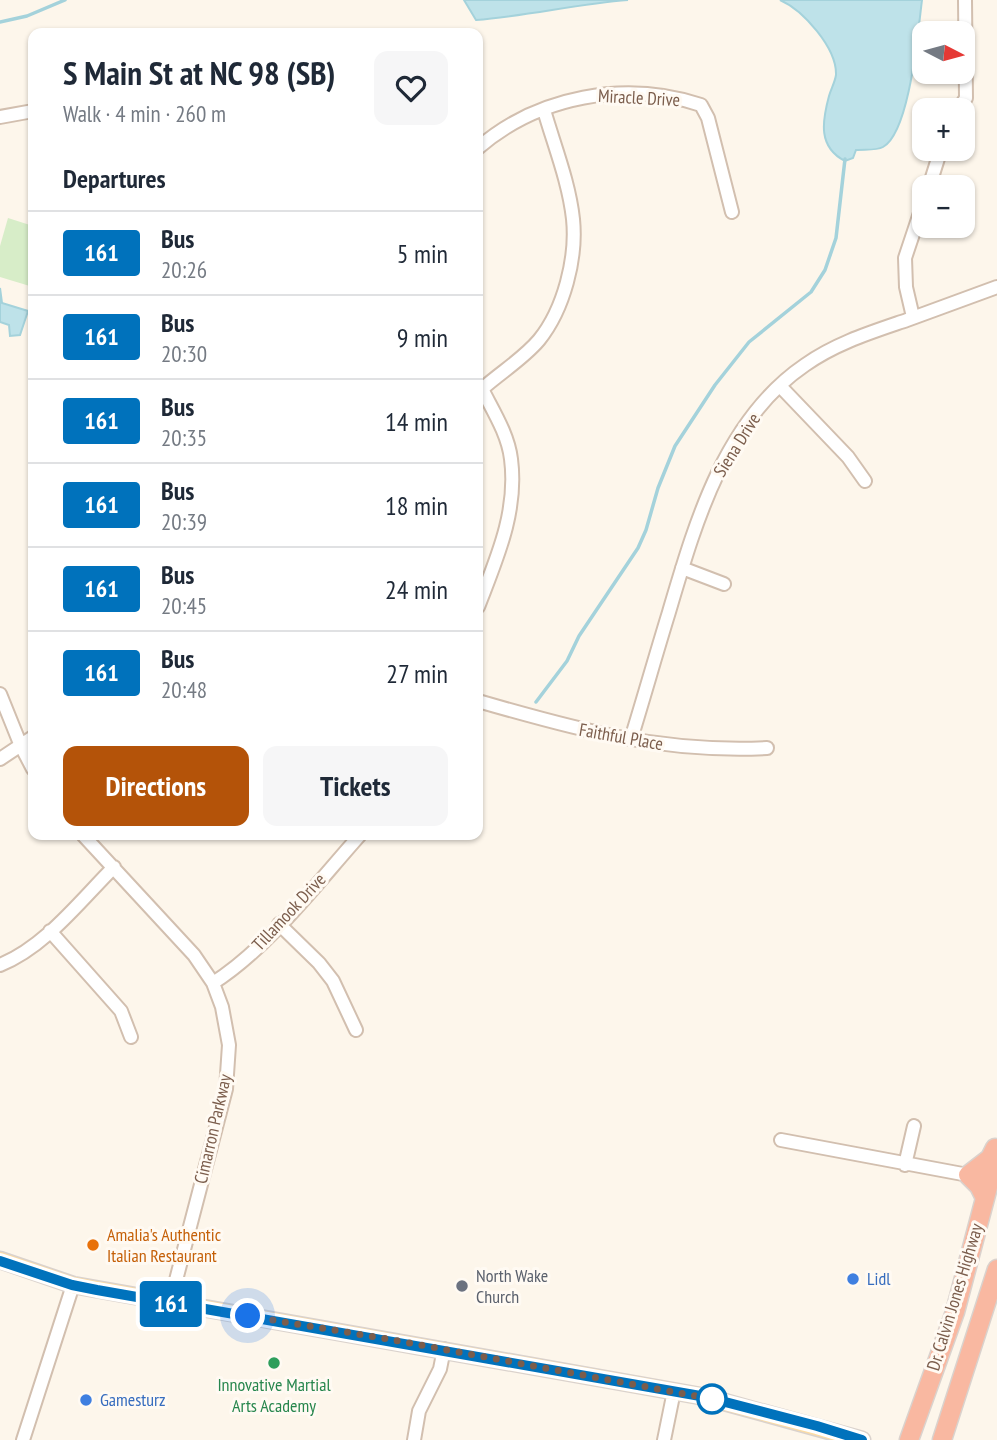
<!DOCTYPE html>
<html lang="en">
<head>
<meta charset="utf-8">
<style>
  :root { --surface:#fff; --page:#f6f6f7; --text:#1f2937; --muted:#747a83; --line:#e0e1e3; --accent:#b45309 }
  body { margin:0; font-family:"PT Sans Narrow",sans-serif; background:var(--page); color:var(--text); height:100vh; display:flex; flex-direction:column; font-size:26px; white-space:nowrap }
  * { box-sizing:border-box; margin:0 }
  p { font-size:23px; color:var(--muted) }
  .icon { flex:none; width:38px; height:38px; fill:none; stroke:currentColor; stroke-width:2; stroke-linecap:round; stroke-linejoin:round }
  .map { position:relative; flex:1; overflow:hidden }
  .side { position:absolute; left:28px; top:28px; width:455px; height:812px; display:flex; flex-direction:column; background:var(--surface); border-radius:14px; box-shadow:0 2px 5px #0004 }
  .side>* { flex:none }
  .badge { padding:0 14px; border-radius:5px; font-size:24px; line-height:46px }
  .needle { width:46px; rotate:96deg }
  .controls { position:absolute; left:912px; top:21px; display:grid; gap:14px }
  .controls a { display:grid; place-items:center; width:63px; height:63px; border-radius:14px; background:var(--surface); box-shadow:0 2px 5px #0004; font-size:35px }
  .you { position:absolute; width:35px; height:35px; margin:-18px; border:5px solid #fff; border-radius:50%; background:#1a73e8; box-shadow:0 0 0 10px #1a73e833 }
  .map>.badge { position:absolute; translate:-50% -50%; box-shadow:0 0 0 4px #fff }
  h2 { padding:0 35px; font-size:26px; line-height:63px }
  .round { display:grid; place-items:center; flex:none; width:74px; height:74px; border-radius:14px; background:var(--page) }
  .head { display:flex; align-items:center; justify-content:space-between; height:119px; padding:0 35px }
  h1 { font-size:33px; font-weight:600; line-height:52px }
  .button { display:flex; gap:14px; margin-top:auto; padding:14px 35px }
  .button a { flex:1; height:80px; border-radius:14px; background:var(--accent); color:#fff; font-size:28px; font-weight:600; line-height:80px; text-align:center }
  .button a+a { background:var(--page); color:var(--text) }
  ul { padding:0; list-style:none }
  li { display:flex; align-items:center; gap:21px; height:84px; padding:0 35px; border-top:2px solid var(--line) }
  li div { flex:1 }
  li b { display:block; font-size:26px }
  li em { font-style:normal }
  li .badge { min-width:77px; font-weight:700; text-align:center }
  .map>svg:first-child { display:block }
  .green { fill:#d7edc8 }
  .water { fill:#bee2e9; stroke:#a4d2db; stroke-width:2 }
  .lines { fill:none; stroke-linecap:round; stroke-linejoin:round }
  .stream { stroke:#a4d2db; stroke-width:3.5 }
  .minor-casing { stroke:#d2bfaf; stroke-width:16 }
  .major-casing { stroke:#dad2cd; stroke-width:19 }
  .highway-casing { stroke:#dad2cd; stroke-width:21 }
  .minor { stroke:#fff; stroke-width:12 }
  .major { stroke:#fddca3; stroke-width:16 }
  .highway { stroke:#f9b8a1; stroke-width:18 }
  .line-casing { stroke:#fff; stroke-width:16 }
  .line { stroke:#0072bc; stroke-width:10 }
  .walk { stroke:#7b5d4c; stroke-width:7; stroke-dasharray:0 12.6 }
  .food-dot { fill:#e8710a; stroke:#fffaf3; stroke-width:2.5 }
  .shop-dot { fill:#3f7fe0; stroke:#fffaf3; stroke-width:2.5 }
  .worship-dot { fill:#6b7280; stroke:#fffaf3; stroke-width:2.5 }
  .leisure-dot { fill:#2e9e5b; stroke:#fffaf3; stroke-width:2.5 }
  .stop-dot { fill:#fff; stroke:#0072bc; stroke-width:3.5 }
  .labels { text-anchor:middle; stroke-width:6; stroke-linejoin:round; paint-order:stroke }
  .street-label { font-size:18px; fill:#7b5d4c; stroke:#fffaf3 }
  .food-label { font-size:18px; fill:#c56008; stroke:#fffaf3; text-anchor:start }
  .worship-label { font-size:18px; fill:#5b616d; stroke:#fffaf3; text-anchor:start }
  .shop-label { font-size:18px; fill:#366cbe; stroke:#fffaf3; text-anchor:start }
  .leisure-label { font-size:18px; fill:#27864d; stroke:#fffaf3 }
</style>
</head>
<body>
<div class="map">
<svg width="997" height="1440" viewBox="0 0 997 1440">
  <rect width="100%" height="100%" fill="#fdf6eb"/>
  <path class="green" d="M 8,218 L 33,226 L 33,287 L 0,277 L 0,246 Z"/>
  <path class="water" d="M 464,0 L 628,0 C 577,4 527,16 476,20 Z
    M 780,0 L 922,0 C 918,30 910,132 883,147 C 876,151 864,149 856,150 L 853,158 L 845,161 C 818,147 822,122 829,96 C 831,89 835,82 836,75 C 837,48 803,10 780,0 Z
    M 0,288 L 2,303 L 28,311 L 20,335 L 10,336 L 9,325 L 0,322 Z"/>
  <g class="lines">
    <path class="stream" d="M 0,22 L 27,16 L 65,0
      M 536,702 L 567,661 L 579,636 L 638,548 L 646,530 L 658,488 L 675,446 L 715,385 L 749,342 L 811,292 L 825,270 L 836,238 L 845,159"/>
    <g class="minor-casing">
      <path id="minor" d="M 958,110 L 966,98 L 965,0
        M 0,117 L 33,111
        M 478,148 C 538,96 625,80 701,105 L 708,118 L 732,212
        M 929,187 L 941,149
        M 913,317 L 906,287 L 905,258 L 924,201
        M 780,386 L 848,457 L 865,481
        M 482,389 C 501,372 523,359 539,340 C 564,309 577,258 573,219 C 569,182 554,145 544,110
        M 682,568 L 724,584
        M 478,607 C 496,560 518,512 511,459 C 508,434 493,411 482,389 L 478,385
        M 0,694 L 21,746 L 33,769
        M 478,701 C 578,730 661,753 767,748
        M 631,739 C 644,697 656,654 669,612 C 695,524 724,420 805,365 C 836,343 872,332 907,320 C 937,309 967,298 997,287
        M 0,759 L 33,737
        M 83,835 L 194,955 L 213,983 L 222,1007 L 229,1045 L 226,1089 L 170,1303
        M 279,924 L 319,963 L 333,981 L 356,1030
        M 50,931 L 121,1011 L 131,1037
        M 0,965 C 45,947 80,901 114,867
        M 213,983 C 267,949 317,883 360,835
        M 781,1140 L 968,1175
        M 905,1165 L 914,1126
        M 23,1440 L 73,1285
        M 414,1440 L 419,1411 L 440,1369 L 444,1349
        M 664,1440 L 674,1391"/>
    </g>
    <g class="major-casing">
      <path id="major" d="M 0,1260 L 73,1285 L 706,1397 L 862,1440"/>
    </g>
    <g class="highway-casing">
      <path id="highway" d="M 985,1198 L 979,1186 L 968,1175 L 990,1158 L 995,1148
        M 909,1440 L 955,1312 L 997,1153
        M 942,1440 L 997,1269"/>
    </g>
    <use href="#minor" class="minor"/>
    <use href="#major" class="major"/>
    <use href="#highway" class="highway"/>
  </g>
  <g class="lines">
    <g class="line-casing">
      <path id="line" d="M 0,1261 L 72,1285 L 97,1290 L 706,1397 L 817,1426 L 862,1440"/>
    </g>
    <use href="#line" class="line"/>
    <path class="walk" d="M 248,1316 L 388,1339 L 712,1399"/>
  </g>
  <circle class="food-dot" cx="93" cy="1245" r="7"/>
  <g class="shop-dot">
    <circle cx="853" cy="1279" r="7"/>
    <circle cx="86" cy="1400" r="7"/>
  </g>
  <circle class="worship-dot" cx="462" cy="1286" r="7"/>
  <circle class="leisure-dot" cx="274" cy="1363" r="7"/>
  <circle class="stop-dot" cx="712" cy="1399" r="14"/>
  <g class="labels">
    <g class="street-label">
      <text transform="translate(639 98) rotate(3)" y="6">Miracle Drive</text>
      <text transform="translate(737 445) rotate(-58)" y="6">Siena Drive</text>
      <text transform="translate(621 737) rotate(10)" y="6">Faithful Place</text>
      <text transform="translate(289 912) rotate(-47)" y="6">Tillamook Drive</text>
      <text transform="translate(213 1129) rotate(-77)" y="6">Cimarron Parkway</text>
      <text transform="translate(955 1297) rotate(-73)" y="6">Dr. Calvin Jones Highway</text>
    </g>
    <g class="food-label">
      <text x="107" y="1241">Amalia's Authentic<tspan x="107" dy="21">Italian Restaurant</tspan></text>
    </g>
    <g class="worship-label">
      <text x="476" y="1282">North Wake<tspan x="476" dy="21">Church</tspan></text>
    </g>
    <g class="shop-label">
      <text x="867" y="1285">Lidl</text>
      <text x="100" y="1406">Gamesturz</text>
    </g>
    <g class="leisure-label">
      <text x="274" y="1391">Innovative Martial<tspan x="274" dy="21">Arts Academy</tspan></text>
    </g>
  </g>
</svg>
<div class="controls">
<a><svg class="needle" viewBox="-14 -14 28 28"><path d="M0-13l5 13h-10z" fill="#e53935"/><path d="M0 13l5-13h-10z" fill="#747a83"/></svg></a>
<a>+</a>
<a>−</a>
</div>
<div class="you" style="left:248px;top:1316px"></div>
<b class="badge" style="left:171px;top:1304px;background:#0072bc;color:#fff">161</b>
<section class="side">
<div class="head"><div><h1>S Main St at NC 98 (SB)</h1><p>Walk · 4 min · 260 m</p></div><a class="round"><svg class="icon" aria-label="heart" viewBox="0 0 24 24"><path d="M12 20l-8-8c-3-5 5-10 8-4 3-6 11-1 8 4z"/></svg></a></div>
<h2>Departures</h2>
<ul>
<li><span class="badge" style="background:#0072bc;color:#fff">161</span><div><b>Bus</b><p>20:26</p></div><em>5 min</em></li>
<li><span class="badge" style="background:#0072bc;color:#fff">161</span><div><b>Bus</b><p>20:30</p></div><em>9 min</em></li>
<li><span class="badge" style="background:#0072bc;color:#fff">161</span><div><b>Bus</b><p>20:35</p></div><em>14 min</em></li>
<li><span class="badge" style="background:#0072bc;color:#fff">161</span><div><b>Bus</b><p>20:39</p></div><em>18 min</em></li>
<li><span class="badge" style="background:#0072bc;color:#fff">161</span><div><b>Bus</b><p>20:45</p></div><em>24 min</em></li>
<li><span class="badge" style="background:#0072bc;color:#fff">161</span><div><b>Bus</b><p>20:48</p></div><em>27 min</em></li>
</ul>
<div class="button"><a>Directions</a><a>Tickets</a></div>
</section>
</div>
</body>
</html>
